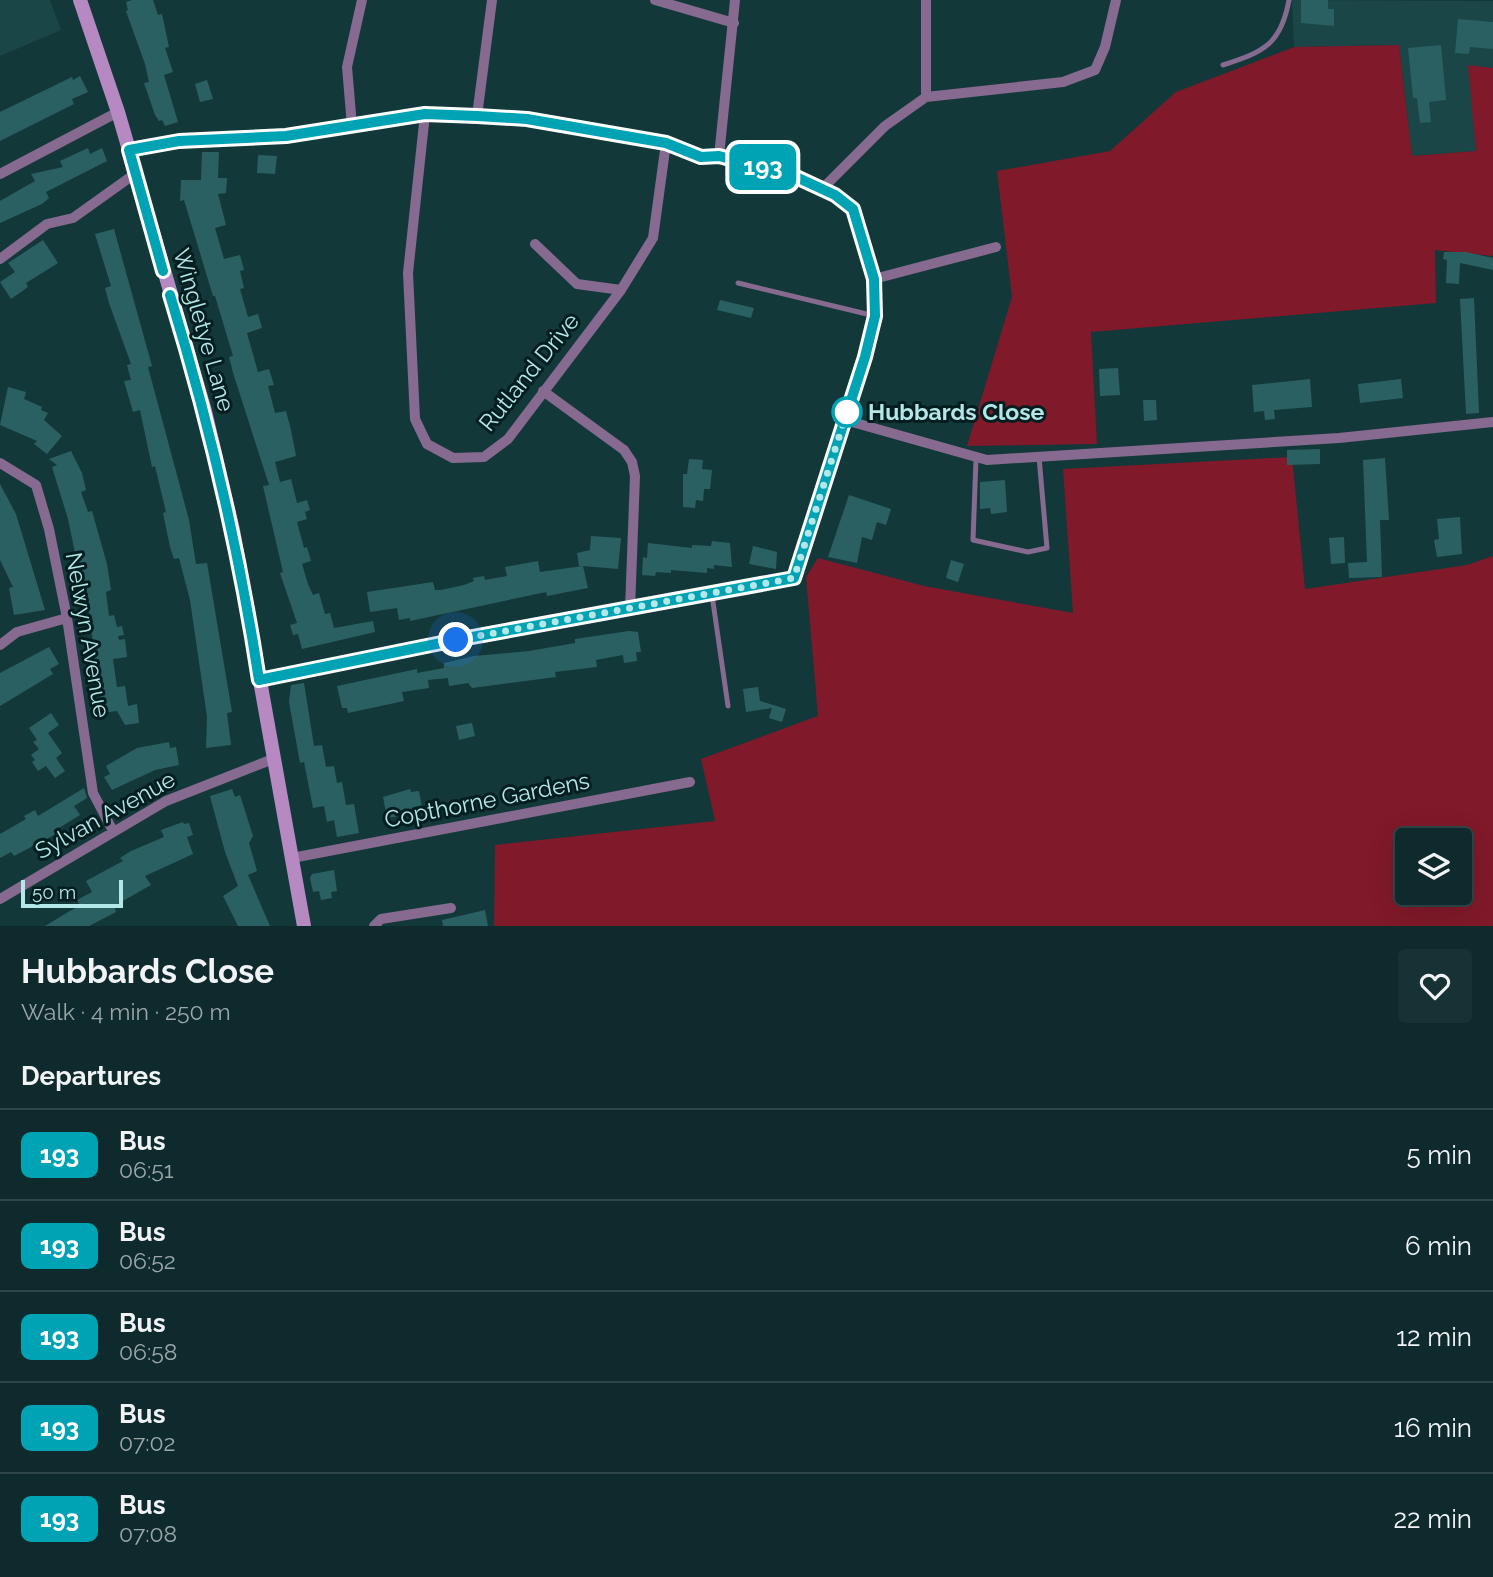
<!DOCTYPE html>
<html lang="en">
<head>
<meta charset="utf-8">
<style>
  :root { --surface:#0e2a2c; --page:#173234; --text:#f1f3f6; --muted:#9ba7a9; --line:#2e4648 }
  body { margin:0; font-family:Raleway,sans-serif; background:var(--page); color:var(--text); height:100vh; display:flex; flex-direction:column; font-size:26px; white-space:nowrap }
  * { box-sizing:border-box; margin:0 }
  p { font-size:23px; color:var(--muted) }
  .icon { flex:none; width:38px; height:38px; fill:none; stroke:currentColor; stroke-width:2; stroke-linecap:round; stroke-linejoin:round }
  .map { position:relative; height:926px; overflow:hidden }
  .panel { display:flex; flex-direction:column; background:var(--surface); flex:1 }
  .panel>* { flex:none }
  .badge { padding:0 14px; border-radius:10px; font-size:24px; line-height:46px }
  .tools { position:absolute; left:1395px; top:828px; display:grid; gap:14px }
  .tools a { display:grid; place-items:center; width:77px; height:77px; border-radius:7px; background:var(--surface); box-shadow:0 7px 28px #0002,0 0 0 2px var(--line); font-size:35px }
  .scale { position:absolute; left:21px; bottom:18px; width:102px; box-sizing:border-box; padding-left:7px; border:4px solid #b3e7e8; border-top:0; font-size:19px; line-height:24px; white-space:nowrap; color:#b3e7e8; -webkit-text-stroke:5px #041e1f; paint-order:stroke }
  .you { position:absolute; width:35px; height:35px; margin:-18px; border:5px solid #fff; border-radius:50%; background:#1a73e8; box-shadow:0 0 0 10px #1a73e833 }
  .map>.badge { position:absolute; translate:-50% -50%; box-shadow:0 0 0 4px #fff }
  h2 { padding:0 21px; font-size:26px; line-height:63px }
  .round { display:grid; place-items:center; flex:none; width:74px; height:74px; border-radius:7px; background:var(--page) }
  .summary { display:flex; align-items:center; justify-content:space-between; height:119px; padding:0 21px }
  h1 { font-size:33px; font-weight:700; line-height:52px }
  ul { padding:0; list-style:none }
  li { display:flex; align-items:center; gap:21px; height:91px; padding:0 21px; border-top:2px solid var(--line) }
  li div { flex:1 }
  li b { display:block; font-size:26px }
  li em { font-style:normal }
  li .badge { min-width:77px; font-weight:700; text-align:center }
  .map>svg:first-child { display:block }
  .built { fill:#1a4647 }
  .green { fill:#801929; fill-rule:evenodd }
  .building { fill:#2b6062 }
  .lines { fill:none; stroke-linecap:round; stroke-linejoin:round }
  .lane { stroke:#866a8f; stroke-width:5 }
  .street { stroke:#866a8f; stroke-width:10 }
  .secondary { stroke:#b689c3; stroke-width:14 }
  .line-casing { stroke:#fff; stroke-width:16 }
  .line { stroke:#00a3b4; stroke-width:10 }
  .walk { stroke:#b3e7e8; stroke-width:7; stroke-dasharray:0 12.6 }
  .stop-dot { fill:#fff; stroke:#00a3b4; stroke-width:3.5 }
  .labels { text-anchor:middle; stroke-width:6; stroke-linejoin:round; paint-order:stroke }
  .street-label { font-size:23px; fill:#b3e7e8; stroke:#041e1f }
  .stop-label { font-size:23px; font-weight:bold; fill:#b3e7e8; stroke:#041e1f; text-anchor:start }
</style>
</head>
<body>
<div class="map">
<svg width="1493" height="926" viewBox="0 0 1493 926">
  <rect width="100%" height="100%" fill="#13383a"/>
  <path class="built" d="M 0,0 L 50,0 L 61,30 L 0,56 Z
    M 1292,0 L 1493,1 L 1493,68 L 1469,66 L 1476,151 L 1412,156 L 1399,45 L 1294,47 Z"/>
  <path class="green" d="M 1399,45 L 1412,156 L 1476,151 L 1468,65 L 1493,68 L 1493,256 L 1435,250 L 1436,303 L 1091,332 L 1097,444 L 967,446 L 1012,297 L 997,171 L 1110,151 L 1176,92 L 1294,47 Z
    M 1292,457 L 1305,589 L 1467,565 L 1493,556 L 1493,926 L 494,926 L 495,845 L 715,821 L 701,759 L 818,716 L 806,577 L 818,558 L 924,586 L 1073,613 L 1063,469 ZM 1407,840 L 1460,840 L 1460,892 L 1407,892 Z"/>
  <path class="building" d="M 132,0 L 153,0 L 158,15 L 162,14 L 169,47 L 165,48 L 173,72 L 164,75 L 178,122 L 165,126 L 162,120 L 159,121 L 155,115 L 144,83 L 149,82 L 145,64 L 126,11 L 128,10 L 126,2 Z
    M 1301,0 L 1328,0 L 1328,9 L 1334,9 L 1334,26 L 1301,23 Z
    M 1458,19 L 1493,22 L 1493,49 L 1470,47 L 1469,54 L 1455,53 Z
    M 1441,45 L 1446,100 L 1429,102 L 1431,122 L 1420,123 L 1417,98 L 1413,98 L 1408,48 Z
    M 80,76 L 88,92 L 72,99 L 74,104 L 0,141 L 0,112 L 72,77 L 73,80 Z
    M 207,80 L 213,99 L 200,102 L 195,84 Z
    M 88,148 L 90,154 L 102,148 L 107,161 L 46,192 L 49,198 L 42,204 L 0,223 L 0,201 L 35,181 L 31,174 L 63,167 L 60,161 Z
    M 202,152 L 219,152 L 218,178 L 227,178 L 226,193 L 218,194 L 226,225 L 215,228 L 224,259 L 240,255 L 244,270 L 240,271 L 244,288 L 240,289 L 248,317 L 258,314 L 262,328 L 247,333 L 258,372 L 269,369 L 274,385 L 268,386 L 275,413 L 286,411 L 291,430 L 296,456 L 275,462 L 280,482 L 291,479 L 297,503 L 307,500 L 310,510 L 305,512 L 307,519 L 297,522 L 304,548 L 307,547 L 311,561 L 302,564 L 308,584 L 313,595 L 319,593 L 325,614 L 330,613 L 334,628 L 373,621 L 375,632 L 302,649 L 298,634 L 293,635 L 290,625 L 297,623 L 280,573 L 283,572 L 263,486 L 269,485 L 234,376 L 229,357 L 233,356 L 215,296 L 213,296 L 184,200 L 180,201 L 181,180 L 201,180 Z
    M 258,155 L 277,156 L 275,174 L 257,173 Z
    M 114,229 L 152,366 L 148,367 L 189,520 L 196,564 L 207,563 L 232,712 L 227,713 L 231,745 L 206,748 L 207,717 L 190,600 L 179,558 L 174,559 L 170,547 L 163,513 L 166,512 L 155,466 L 152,467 L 140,410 L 133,412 L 124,381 L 131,380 L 127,365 L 131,364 L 109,303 L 105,288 L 111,286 L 95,234 Z
    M 43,240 L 58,263 L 26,283 L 28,287 L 11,299 L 0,282 L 15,272 L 8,263 Z
    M 1444,252 L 1466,252 L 1493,258 L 1493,270 L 1460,263 L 1459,284 L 1446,283 L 1447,260 L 1443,259 Z
    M 1474,298 L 1479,413 L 1466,414 L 1460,299 Z
    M 720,300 L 754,308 L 751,318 L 717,310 Z
    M 1118,368 L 1120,395 L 1100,396 L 1099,369 Z
    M 1310,379 L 1312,407 L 1274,410 L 1275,419 L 1265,420 L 1264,411 L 1254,412 L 1252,385 Z
    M 1401,379 L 1403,398 L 1360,403 L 1358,384 Z
    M 8,387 L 26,392 L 24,399 L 42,407 L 41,410 L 48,413 L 44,420 L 62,436 L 47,454 L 34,444 L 37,441 L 0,425 Z
    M 1143,400 L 1156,400 L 1157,420 L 1144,421 Z
    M 1320,449 L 1320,464 L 1287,465 L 1287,450 Z
    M 71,451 L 82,473 L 86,490 L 81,492 L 88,512 L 92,511 L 107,564 L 111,590 L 106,592 L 109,616 L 114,615 L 117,627 L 122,626 L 124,635 L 118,636 L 119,640 L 125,639 L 127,657 L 113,659 L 117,687 L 125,686 L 128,706 L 137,704 L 139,723 L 125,725 L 117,711 L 102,713 L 87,595 L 84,596 L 68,519 L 52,467 L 57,465 L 49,459 Z
    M 1385,458 L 1389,520 L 1380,520 L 1382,577 L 1349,578 L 1348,563 L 1367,562 L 1363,460 Z
    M 689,459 L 703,460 L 702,469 L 712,470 L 710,489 L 704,489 L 703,501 L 696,500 L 695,508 L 683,507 L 683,474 L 687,474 Z
    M 1005,480 L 1007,512 L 991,514 L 990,508 L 980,509 L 980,482 Z
    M 0,484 L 16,514 L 45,610 L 14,615 L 9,588 L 13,587 L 0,560 Z
    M 849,495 L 891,509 L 886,525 L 877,522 L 872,540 L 862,537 L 857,563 L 828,557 Z
    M 1460,517 L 1462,554 L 1437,557 L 1434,540 L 1439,539 L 1437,519 Z
    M 591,536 L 621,538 L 618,569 L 583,566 L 588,588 L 547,596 L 546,592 L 410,621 L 410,618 L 399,620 L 397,608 L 370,612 L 367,592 L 433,582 L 435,590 L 441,590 L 464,585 L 474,581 L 473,578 L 484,576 L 485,580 L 507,576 L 505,567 L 538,561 L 540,572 L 583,566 L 579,566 L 577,553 L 590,550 Z
    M 1344,537 L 1345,563 L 1331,564 L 1329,538 Z
    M 712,541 L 730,543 L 732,567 L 714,565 L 714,569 L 707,568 L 707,573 L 671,570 L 671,573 L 656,572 L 655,576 L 642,575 L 643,557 L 647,558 L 648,543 L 692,548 L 692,545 L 711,546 Z
    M 753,546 L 777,552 L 776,569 L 749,564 Z
    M 951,560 L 964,564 L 958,582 L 946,578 Z
    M 629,631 L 638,632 L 641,652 L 636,652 L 637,661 L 624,663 L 623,655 L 596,660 L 597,667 L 555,672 L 556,677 L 472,688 L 468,683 L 449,686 L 448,678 L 428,680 L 429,688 L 402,692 L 404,701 L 348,713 L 347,708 L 342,708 L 337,686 L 417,669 L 417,673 L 444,668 L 444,663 L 474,656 L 529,651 L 575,643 L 575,639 Z
    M 49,647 L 59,664 L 50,669 L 53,674 L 0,706 L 0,673 Z
    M 304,683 L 314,746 L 322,745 L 326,767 L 334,766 L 337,783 L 342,782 L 346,805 L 354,804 L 359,833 L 337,837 L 334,820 L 327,822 L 324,806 L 313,808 L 304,762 L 300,763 L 289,702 L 291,685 Z
    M 758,687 L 760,701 L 786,709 L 782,722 L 769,718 L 772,708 L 746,712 L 743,689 Z
    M 51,713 L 59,725 L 48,733 L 62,753 L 56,758 L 65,771 L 55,778 L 46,766 L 38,771 L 32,762 L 35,760 L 31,755 L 39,749 L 33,742 L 37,740 L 29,728 Z
    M 472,723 L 475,736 L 459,740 L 456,726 Z
    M 169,742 L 170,748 L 176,747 L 179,765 L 155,770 L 112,790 L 104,777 L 110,774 L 106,766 L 137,748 Z
    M 84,788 L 87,798 L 74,806 L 80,815 L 54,831 L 56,834 L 14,856 L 11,852 L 0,858 L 0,834 L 26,819 L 24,816 L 35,810 L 38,816 Z
    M 232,789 L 235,797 L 240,795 L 253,836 L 249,843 L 257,871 L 248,875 L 270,926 L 238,926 L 223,896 L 238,886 L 225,852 L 210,796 Z
    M 410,789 L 411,792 L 419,791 L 423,812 L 387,818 L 383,797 Z
    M 183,822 L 184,824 L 189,823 L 193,835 L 187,837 L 193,854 L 145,876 L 151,885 L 114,906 L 116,912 L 89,926 L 45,926 L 80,905 L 77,900 L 92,892 L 86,881 L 123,861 L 120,858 L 131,851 L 164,837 L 161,830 Z
    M 334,870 L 337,891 L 331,892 L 332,898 L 321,900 L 319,891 L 313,892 L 310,878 L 312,874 Z
    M 485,910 L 488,926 L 443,926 L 442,920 Z"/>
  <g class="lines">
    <path class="lane" d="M 1223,65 C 1264,52 1281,44 1289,0
      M 738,283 L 875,316
      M 976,459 L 973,540 L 1028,552 L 1047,548 L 1039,457
      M 712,595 L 728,706"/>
    <path class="street" d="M 655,0 L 734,23
      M 926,0 L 926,97
      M 425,114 L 408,273 L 415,419 L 427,444 L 453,458 L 484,457 L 508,439 L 621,290 L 653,238 L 666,143
      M 477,116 L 492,0
      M 352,126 L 347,67 L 362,0
      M 129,150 L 220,138 L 287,136 L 425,114 L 477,116 L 527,119 L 666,143 L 700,157 L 719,156 L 794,176 L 835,195 L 854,209 L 874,279 L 875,316 L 865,357 L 795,578 L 456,640 L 259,680
      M 719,156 L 735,0
      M 0,174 L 118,112
      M 822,189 L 885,126 L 926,97 L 1063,82 L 1095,70 L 1105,47 L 1116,0
      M 535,244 L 577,284 L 621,290
      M 0,259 L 47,224 L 73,218 L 136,173
      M 874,279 L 996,247
      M 543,391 L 624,450 L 632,462 L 635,476 L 630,609
      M 845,420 L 987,460 L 1339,438 L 1493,422
      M 0,463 L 36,485 L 49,529 L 67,618 L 93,793 L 113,831
      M 0,645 L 17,632 L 67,618
      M 292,858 L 690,782
      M 0,899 L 166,801 L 273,759
      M 374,926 L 381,919 L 451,908"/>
    <path class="secondary" d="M 80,0 L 118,112 L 205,411 L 233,530 L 304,926"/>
  </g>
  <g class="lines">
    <g class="line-casing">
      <path id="line" d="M 163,271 L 129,150 L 179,141 L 286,136 L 425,114 L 477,116 L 527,119 L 666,143 L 701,157 L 719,156 L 794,176 L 835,195 L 853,209 L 874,279 L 875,316 L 865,357 L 794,578 L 456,640 L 259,680 C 239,549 209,422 170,295"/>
    </g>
    <use href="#line" class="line"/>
    <path class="walk" d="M 456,640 L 794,578 L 847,412"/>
  </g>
  <circle class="stop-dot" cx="847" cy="412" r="14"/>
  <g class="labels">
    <g class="street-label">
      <text transform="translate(204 330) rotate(74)" y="8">Wingletye Lane</text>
      <text transform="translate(529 372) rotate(-51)" y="8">Rutland Drive</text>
      <text transform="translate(88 635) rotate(80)" y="8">Nelwyn Avenue</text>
      <text transform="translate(487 800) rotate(-11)" y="8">Copthorne Gardens</text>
      <text transform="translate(105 815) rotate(-29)" y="8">Sylvan Avenue</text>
    </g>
    <g class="stop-label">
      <text x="868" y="420">Hubbards Close</text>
    </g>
  </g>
</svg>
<div class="tools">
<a><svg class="icon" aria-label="layers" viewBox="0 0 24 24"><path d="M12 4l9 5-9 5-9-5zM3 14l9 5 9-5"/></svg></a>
</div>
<div class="scale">50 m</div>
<div class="you" style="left:456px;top:640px"></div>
<b class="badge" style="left:763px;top:167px;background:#00a3b4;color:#fff">193</b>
</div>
<section class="panel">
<div class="summary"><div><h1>Hubbards Close</h1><p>Walk · 4 min · 250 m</p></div><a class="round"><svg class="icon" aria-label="heart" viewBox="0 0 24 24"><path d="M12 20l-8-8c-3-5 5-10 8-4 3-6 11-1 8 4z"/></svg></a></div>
<h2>Departures</h2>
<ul>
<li><span class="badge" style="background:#00a3b4;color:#fff">193</span><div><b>Bus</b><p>06:51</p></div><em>5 min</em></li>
<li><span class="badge" style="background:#00a3b4;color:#fff">193</span><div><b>Bus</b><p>06:52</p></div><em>6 min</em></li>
<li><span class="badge" style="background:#00a3b4;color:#fff">193</span><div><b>Bus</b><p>06:58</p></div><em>12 min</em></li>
<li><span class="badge" style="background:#00a3b4;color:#fff">193</span><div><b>Bus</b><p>07:02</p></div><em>16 min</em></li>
<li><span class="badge" style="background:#00a3b4;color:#fff">193</span><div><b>Bus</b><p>07:08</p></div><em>22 min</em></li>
</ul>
</section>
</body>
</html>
